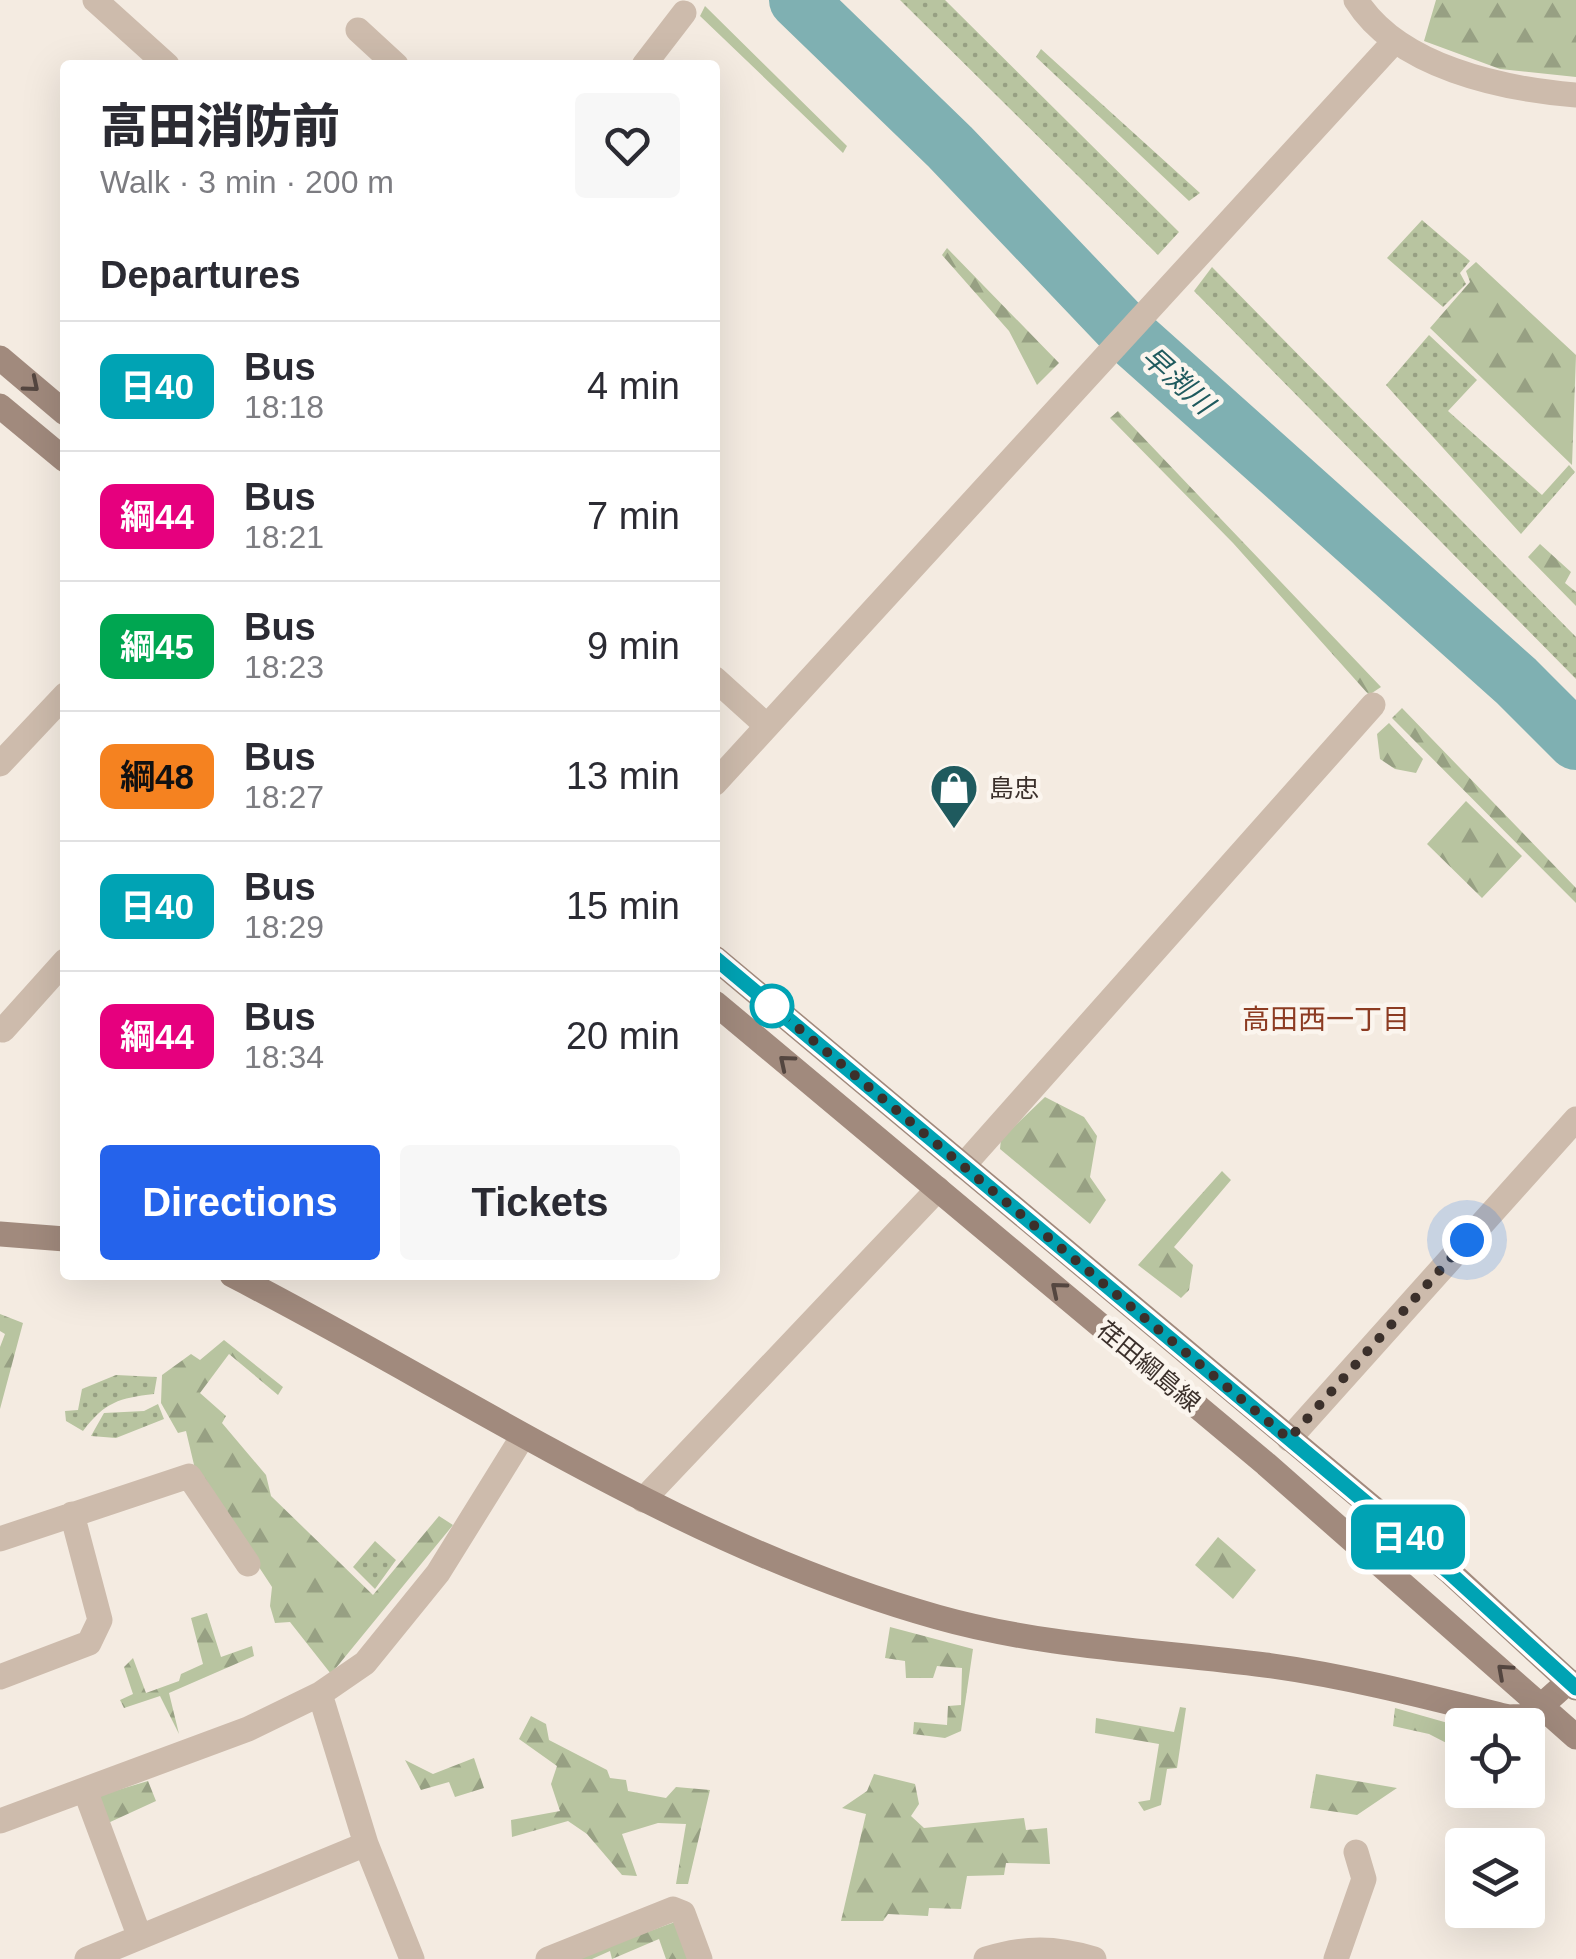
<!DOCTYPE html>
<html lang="en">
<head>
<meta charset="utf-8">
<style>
  :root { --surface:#fff; --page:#f7f7f7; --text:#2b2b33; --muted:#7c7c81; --line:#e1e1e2; --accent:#2563eb }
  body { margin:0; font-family:Arial,"Noto Sans JP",sans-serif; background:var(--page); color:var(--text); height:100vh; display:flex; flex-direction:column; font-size:38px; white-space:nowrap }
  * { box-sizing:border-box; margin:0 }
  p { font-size:32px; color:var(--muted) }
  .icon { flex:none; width:55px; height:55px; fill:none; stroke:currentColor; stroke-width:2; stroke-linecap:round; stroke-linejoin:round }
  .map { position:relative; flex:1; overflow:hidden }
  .side { position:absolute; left:60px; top:60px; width:660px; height:1220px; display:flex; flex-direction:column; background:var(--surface); border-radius:10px; box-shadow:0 10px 40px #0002 }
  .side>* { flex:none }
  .badge { padding:0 20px; border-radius:15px; font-size:35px; line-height:65px }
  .fabs { position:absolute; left:1445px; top:1708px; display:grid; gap:20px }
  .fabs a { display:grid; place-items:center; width:100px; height:100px; border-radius:10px; background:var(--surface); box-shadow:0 10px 40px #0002; font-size:50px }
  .you { position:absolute; width:50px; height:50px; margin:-25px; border:8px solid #fff; border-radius:50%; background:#1a73e8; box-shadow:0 0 0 15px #1a73e833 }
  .map>.badge { position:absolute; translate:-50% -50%; box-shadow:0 0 0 5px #fff }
  h2 { padding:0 40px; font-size:38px; line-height:90px }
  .round { display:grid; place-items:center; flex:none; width:105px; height:105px; border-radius:10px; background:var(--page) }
  .headline { display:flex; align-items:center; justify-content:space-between; height:170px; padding:0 40px }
  h1 { font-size:48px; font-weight:800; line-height:75px }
  .primary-button { display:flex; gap:20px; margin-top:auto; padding:20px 40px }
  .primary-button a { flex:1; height:115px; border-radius:10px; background:var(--accent); color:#fff; font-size:40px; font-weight:800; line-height:115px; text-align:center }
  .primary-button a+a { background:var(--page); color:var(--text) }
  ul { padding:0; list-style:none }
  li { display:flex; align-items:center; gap:30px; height:130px; padding:0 40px; border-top:2px solid var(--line) }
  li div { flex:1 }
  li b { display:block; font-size:38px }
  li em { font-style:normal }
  li .badge { min-width:110px; font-weight:700; text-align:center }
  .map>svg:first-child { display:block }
  .grass { fill:url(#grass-dots) }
  .forest { fill:url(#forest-firs) }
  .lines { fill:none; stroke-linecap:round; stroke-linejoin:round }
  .river { stroke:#7fb0b2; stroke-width:58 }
  .street { stroke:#cdbbac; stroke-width:25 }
  .secondary { stroke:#a18a7d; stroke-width:25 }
  .oneway { stroke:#544640 }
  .line-casing { stroke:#fff; stroke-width:22 }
  .line { stroke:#00a3b4; stroke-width:15 }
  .walk { stroke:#3b302b; stroke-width:10; stroke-dasharray:0 18 }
  .stop-dot { fill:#fff; stroke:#00a3b4; stroke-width:5 }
  .labels { text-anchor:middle; stroke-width:9; stroke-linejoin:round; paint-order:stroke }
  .poi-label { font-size:25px; fill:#3b302b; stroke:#fbf5ee; text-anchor:start }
  .street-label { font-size:25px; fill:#3b302b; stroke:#fbf5ee }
  .water-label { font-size:28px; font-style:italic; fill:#1f5a5e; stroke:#fbf5ee }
  .neighbourhood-label { font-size:28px; fill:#8c3b22; stroke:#fbf5ee }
</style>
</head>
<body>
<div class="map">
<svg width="1576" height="1959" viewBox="0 0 1576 1959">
  <defs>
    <pattern id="grass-dots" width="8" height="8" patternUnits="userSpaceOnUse" patternTransform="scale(2.5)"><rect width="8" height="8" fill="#b8c4a0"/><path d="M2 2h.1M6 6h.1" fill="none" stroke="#97a083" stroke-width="1.8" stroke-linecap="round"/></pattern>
    <pattern id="forest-firs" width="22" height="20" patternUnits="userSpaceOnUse" patternTransform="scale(2.5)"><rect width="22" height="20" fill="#b8c4a0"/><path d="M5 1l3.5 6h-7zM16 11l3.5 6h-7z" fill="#97a083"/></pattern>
  </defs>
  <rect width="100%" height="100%" fill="#f4ebe1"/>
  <path class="grass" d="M 900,0 L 945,0 L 1179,232 L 1158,255 Z
    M 1041,49 L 1200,193 L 1189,201 L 1036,57 Z
    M 1422,220 L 1470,261 L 1460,273 L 1466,284 L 1443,307 L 1387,258 Z
    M 1212,267 L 1576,637 L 1576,679 L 1194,291 Z
    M 1429,335 L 1477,380 L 1448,411 L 1542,495 L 1569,465 L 1575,472 L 1521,534 L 1386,385 Z
    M 116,1375 L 157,1377 L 154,1394 C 119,1398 105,1402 83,1431 L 66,1421 L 65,1411 L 78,1410 L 82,1389 Z
    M 158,1404 L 164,1419 L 116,1438 L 91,1436 L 104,1413 L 144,1411 Z
    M 375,1541 L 396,1560 L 375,1589 L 353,1567 Z"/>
  <path class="forest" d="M 1436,0 L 1576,0 L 1576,77 L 1500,69 L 1424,41 Z
    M 705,6 L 847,146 L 843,153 L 700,16 Z
    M 947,248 L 1059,363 L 1037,385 L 1009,331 L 942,255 Z
    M 1476,262 L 1576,355 L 1572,465 L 1430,328 L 1470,282 L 1466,271 Z
    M 1118,411 L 1381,687 L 1369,695 L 1233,543 L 1110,418 Z
    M 1540,544 L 1571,572 L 1565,583 L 1576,592 L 1576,606 L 1528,557 Z
    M 1402,708 L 1576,888 L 1576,903 L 1392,718 Z
    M 1389,723 L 1423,759 L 1416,773 L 1395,769 L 1380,759 L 1377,734 Z
    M 1466,801 L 1522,856 L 1482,898 L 1427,844 Z
    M 1045,1097 L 1084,1117 L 1097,1136 L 1090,1177 L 1106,1200 L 1090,1224 L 1000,1149 L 1001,1139 Z
    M 1222,1171 L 1231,1180 L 1174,1247 L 1193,1265 L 1189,1290 L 1181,1298 L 1138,1265 Z
    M 0,1314 L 23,1323 L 0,1409 L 0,1347 L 5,1334 L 0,1331 Z
    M 224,1340 L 283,1387 L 278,1395 L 229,1354 L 200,1393 L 226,1416 L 222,1423 L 266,1475 L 271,1496 L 373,1595 L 439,1516 L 453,1525 L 331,1674 L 290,1622 L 275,1623 L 270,1606 L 272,1587 L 195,1469 L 186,1431 L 178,1433 L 161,1403 L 162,1375 L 191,1354 L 200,1360 Z
    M 1218,1537 L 1256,1570 L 1233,1599 L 1195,1565 Z
    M 207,1613 L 221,1657 L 252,1646 L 254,1656 L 169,1693 L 179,1734 L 160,1696 L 124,1708 L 120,1700 L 133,1694 L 124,1667 L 133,1658 L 146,1693 L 179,1681 L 181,1674 L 203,1664 L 191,1618 Z
    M 890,1627 L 973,1649 L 961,1731 L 945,1738 L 913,1734 L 914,1722 L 947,1725 L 948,1706 L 961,1705 L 962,1668 L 937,1666 L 933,1678 L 906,1678 L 905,1661 L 885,1658 Z
    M 1180,1707 L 1186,1708 L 1177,1768 L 1167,1769 L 1161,1805 L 1144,1811 L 1138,1802 L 1150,1800 L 1159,1744 L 1095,1733 L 1096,1718 L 1174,1732 Z
    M 1395,1708 L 1462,1727 L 1462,1751 L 1429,1734 L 1393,1726 Z
    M 531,1716 L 546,1724 L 549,1740 L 607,1770 L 610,1778 L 626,1780 L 628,1791 L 666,1798 L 676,1787 L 710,1790 L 688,1884 L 676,1884 L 686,1824 L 658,1823 L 622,1834 L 637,1876 L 622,1875 L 587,1834 L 568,1821 L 512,1837 L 511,1820 L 560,1811 L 551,1784 L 557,1766 L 519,1739 Z
    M 474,1758 L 484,1788 L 455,1797 L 449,1782 L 421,1790 L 405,1760 L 433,1774 Z
    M 874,1774 L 915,1784 L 919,1804 L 911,1816 L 924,1828 L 1024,1818 L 1026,1830 L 1047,1828 L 1050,1864 L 1006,1863 L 1004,1875 L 967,1876 L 961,1909 L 929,1908 L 928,1916 L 888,1914 L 883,1921 L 841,1921 L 866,1814 L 842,1808 L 867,1791 Z
    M 1316,1774 L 1397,1788 L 1357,1815 L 1310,1808 Z
    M 148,1781 L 156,1801 L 108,1823 L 99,1805 L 101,1795 Z
    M 675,1922 L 689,1959 L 666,1959 L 659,1939 L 612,1959 L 610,1951 L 592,1959 L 572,1959 Z"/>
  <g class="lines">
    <path class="river" d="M 798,0 L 950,147 L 1131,337 L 1516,681 L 1576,741"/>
    <path class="street" d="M 95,0 L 167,65
      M 1356,0 C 1398,67 1502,89 1576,95
      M 358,30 L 396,65
      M 644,65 L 684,13
      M 715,679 L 767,726
      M 0,764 L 65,695
      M 715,783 L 1393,43
      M 0,1028 L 3,1030 L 65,961
      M 963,1166 L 1373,705
      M 1289,1439 L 1576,1119
      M 643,1500 L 938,1189
      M 0,1539 L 189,1476 L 248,1564
      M 0,1677 L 89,1643 L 100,1620 L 72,1514
      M 320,1694 L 366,1844 L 412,1959
      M 85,1790 L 139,1935
      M 0,1821 L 248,1729 L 320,1694 L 365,1663 L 438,1573 L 523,1436
      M 87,1959 L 366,1844
      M 548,1959 L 673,1909 L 683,1913 L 700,1959
      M 986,1959 C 1025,1947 1055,1947 1094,1959
      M 1336,1959 L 1364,1879 L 1356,1852"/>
    <path class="secondary" d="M 0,358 L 65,413
      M 0,406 L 65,460
      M 715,958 L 1451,1573 L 1576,1688
      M 715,1003 L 1266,1464 L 1576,1737
      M 0,1234 L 65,1239
      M 232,1275 C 464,1394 683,1546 937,1617 C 1043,1647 1156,1651 1265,1665 C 1347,1676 1428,1697 1508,1717 L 1530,1716 L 1569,1681"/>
  </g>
  <defs><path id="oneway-chevron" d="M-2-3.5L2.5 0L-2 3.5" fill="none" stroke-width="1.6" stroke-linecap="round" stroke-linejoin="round" transform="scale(2.5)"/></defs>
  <g class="oneway">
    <use href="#oneway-chevron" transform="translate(32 385) rotate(40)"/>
    <use href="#oneway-chevron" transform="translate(786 1062) rotate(-140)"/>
    <use href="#oneway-chevron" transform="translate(1058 1289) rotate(-140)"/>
    <use href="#oneway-chevron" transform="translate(1504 1671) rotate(-138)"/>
  </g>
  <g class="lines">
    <g class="line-casing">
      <path id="line" d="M 715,958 L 1450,1573 L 1576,1688"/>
    </g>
    <use href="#line" class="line"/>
    <path class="walk" d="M 772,1006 L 1289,1439 L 1467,1240"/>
  </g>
  <defs>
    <g id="shop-pin" transform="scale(2.5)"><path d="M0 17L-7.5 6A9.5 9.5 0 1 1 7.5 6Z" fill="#1f5a5e" stroke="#fbf5ee"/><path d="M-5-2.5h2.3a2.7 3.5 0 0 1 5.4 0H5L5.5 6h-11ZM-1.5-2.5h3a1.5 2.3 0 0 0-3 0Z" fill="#fff"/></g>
  </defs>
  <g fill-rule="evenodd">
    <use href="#shop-pin" x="954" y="788"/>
  </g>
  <circle class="stop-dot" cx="772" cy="1006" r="20"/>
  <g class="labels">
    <g class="poi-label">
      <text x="989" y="797">島忠</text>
    </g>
    <g class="street-label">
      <text transform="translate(1149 1366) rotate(40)" y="9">荏田綱島線</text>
    </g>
    <g class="water-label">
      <text transform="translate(1178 380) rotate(42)" y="10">早渕川</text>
    </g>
    <g class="neighbourhood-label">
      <text x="1326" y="1029">高田西一丁目</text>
    </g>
  </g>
</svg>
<div class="fabs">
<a><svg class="icon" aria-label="locate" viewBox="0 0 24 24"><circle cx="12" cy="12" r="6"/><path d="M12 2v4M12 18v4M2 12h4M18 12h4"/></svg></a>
<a><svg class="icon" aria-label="layers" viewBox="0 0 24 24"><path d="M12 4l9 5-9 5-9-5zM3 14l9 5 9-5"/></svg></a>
</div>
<div class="you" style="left:1467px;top:1240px"></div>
<b class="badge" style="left:1408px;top:1537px;background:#00a3b4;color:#fff">日40</b>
<section class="side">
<div class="headline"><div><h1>高田消防前</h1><p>Walk · 3 min · 200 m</p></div><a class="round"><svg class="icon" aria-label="heart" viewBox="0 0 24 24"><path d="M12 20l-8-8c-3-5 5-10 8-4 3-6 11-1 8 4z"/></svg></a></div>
<h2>Departures</h2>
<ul>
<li><span class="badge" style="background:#00a3b4;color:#fff">日40</span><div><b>Bus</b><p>18:18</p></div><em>4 min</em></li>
<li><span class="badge" style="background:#e6007e;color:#fff">綱44</span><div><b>Bus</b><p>18:21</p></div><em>7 min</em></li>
<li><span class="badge" style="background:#00a651;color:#fff">綱45</span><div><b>Bus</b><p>18:23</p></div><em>9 min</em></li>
<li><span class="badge" style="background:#f58220;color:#111">綱48</span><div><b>Bus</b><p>18:27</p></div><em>13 min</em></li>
<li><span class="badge" style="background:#00a3b4;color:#fff">日40</span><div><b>Bus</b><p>18:29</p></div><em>15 min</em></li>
<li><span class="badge" style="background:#e6007e;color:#fff">綱44</span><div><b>Bus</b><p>18:34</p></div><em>20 min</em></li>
</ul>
<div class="primary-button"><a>Directions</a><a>Tickets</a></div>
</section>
</div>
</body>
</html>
